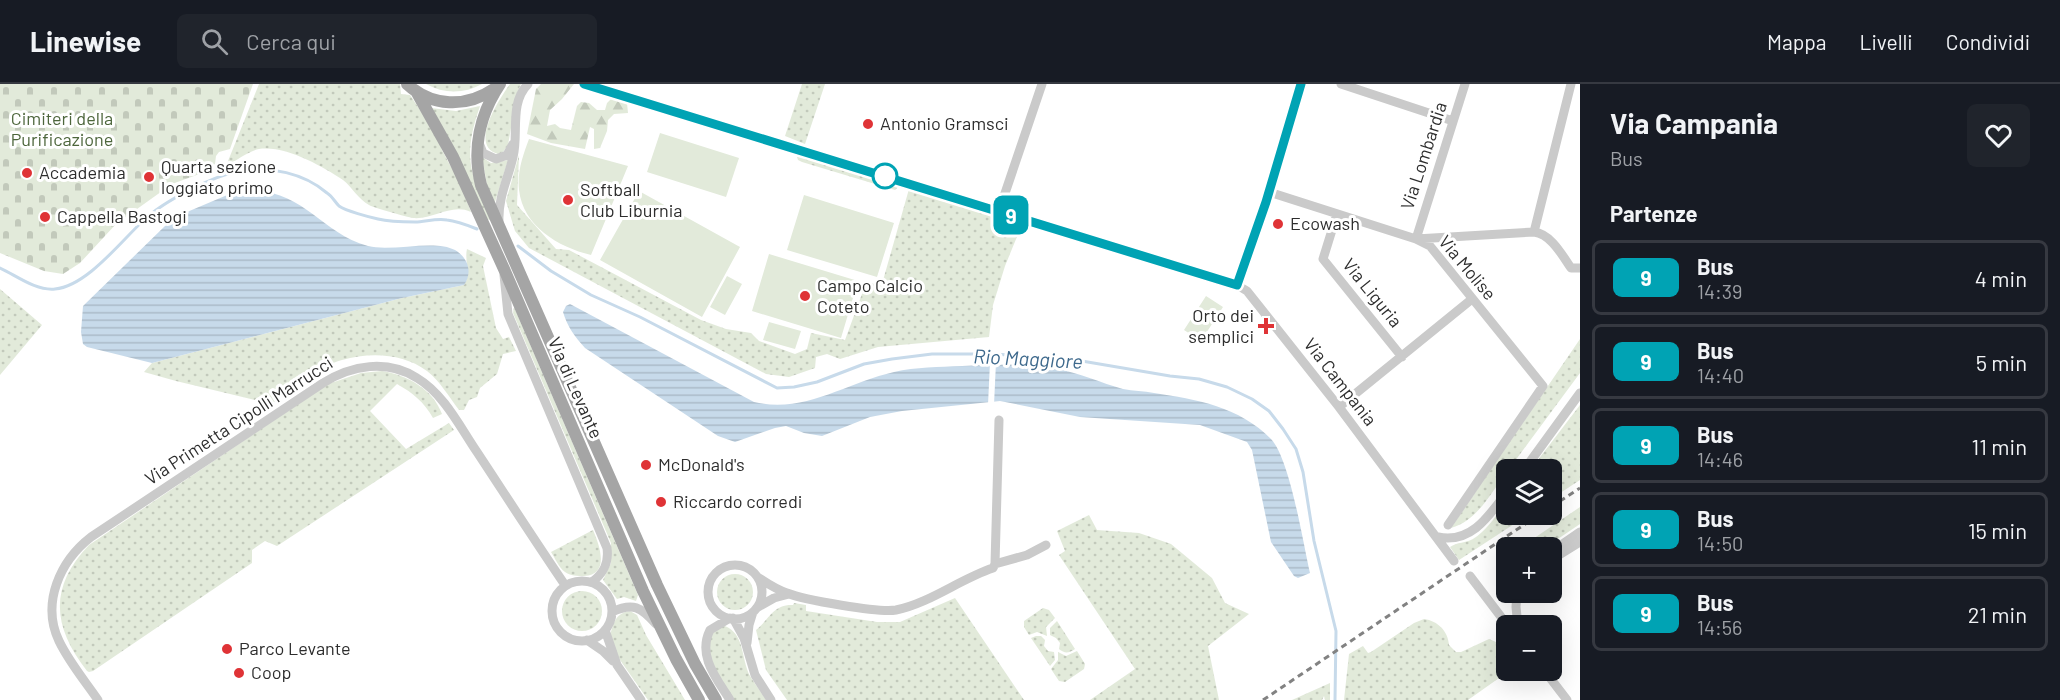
<!DOCTYPE html>
<html lang="it">
<head>
<meta charset="utf-8">
<style>
  :root { --surface:#171b24; --page:#20242c; --text:#f1f3f6; --muted:#9ea1a6; --line:#363941 }
  body { margin:0; font-family:Barlow,sans-serif; background:var(--page); color:var(--text); height:100vh; display:flex; flex-direction:column; font-size:22px; white-space:nowrap }
  * { box-sizing:border-box; margin:0 }
  p { font-size:20px; color:var(--muted) }
  .icon { flex:none; width:33px; height:33px; fill:none; stroke:currentColor; stroke-width:2; stroke-linecap:round; stroke-linejoin:round }
  .map { position:relative; flex:1; overflow:hidden }
  .drawer { display:flex; flex-direction:column; background:var(--surface); width:480px }
  .drawer>* { flex:none }
  .badge { padding:0 12px; border-radius:9px; font-size:21px; line-height:39px }
  .fabs { position:absolute; left:1496px; top:375px; display:grid; gap:12px }
  .fabs a { display:grid; place-items:center; width:66px; height:66px; border-radius:9px; background:var(--surface); box-shadow:0 6px 24px #0002; font-size:30px }
  .map>.badge { position:absolute; translate:-50% -50%; box-shadow:0 0 0 3px #fff }
  h2 { padding:0 30px; font-size:22px; line-height:54px }
  .round { display:grid; place-items:center; flex:none; width:63px; height:63px; border-radius:9px; background:var(--page) }
  .head { display:flex; align-items:center; justify-content:space-between; height:102px; padding:0 30px }
  h1 { font-size:28px; font-weight:700; line-height:45px }
  ul { padding:0; list-style:none }
  li { display:flex; align-items:center; gap:18px; height:75px; margin:0 12px 9px; padding:0 18px; border:3px solid var(--line); border-radius:9px }
  li div { flex:1 }
  li b { display:block; font-size:22px }
  li em { font-style:normal }
  li .badge { min-width:66px; font-weight:700; text-align:center }
  header { display:flex; align-items:center; gap:36px; box-sizing:border-box; height:84px; padding:0 30px; background:var(--surface); border-bottom:2px solid var(--line) }
  header strong { font-size:28px }
  nav { display:flex; gap:33px; margin-inline-start:auto; font-size:21px }
  .search { width:420px; height:54px; background:var(--page); display:flex; align-items:center; gap:15px; box-sizing:border-box; padding:0 21px; border-radius:9px; color:var(--muted); font-size:22px }
  main { display:flex; flex:1; min-height:0 }
  .map>svg:first-child { display:block }
  .green { fill:url(#green-dots) }
  .forest { fill:url(#forest-firs) }
  .cemetery { fill:url(#cemetery-stones) }
  .pitch { fill:#e2eada }
  .water { fill:url(#water-rules) }
  .pier { fill:#fff }
  .lines { fill:none; stroke-linecap:round; stroke-linejoin:round }
  .stream { stroke:#c7daea; stroke-width:3 }
  .minor { stroke:#cacaca; stroke-width:9 }
  .major { stroke:#a5a5a5; stroke-width:12 }
  .rail { stroke:#828282; stroke-width:3; stroke-dasharray:6 4.5; stroke-linecap:butt }
  .line-casing { stroke:#fff; stroke-width:14 }
  .line { stroke:#00a3b4; stroke-width:9 }
  .poi-dot { fill:#df3336; stroke:#fff; stroke-width:2 }
  .stop-dot { fill:#fff; stroke:#00a3b4; stroke-width:3 }
  .labels { text-anchor:middle; stroke-width:6; stroke-linejoin:round; paint-order:stroke }
  .park-label { font-size:18px; fill:#4d663c; stroke:#fff }
  .poi-label { font-size:18px; fill:#2d2d2d; stroke:#fff; text-anchor:start }
  .street-label { font-size:18px; fill:#2d2d2d; stroke:#fff }
  .water-label { font-size:20px; font-style:italic; fill:#3e698c; stroke:#fff }
</style>
</head>
<body>
<header>
<strong>Linewise</strong>
<div class="search"><svg class="icon" aria-label="search" viewBox="0 0 24 24"><circle cx="10" cy="10" r="6"/><path d="M15 15l6 6"/></svg>Cerca qui</div>
<nav><a>Mappa</a><a>Livelli</a><a>Condividi</a></nav>
</header>
<main>
<div class="map">
<svg width="1580" height="616" viewBox="0 0 1580 616">
  <defs>
    <pattern id="green-dots" width="8" height="8" patternUnits="userSpaceOnUse" patternTransform="scale(1.5)"><rect width="8" height="8" fill="#e2eada"/><path d="M2 2h.1M6 6h.1" fill="none" stroke="#c2c9bb" stroke-width="1.8" stroke-linecap="round"/></pattern>
    <pattern id="forest-firs" width="22" height="20" patternUnits="userSpaceOnUse" patternTransform="scale(1.5)"><rect width="22" height="20" fill="#e2eada"/><path d="M5 1l3.5 6h-7zM16 11l3.5 6h-7z" fill="#c2c9bb"/></pattern>
    <pattern id="cemetery-stones" width="16" height="16" patternUnits="userSpaceOnUse" patternTransform="scale(1.5)"><rect width="16" height="16" fill="#e2eada"/><path d="M2 7V4a2 2 0 0 1 4 0v3zM10 15v-3a2 2 0 0 1 4 0v3z" fill="#c2c9bb"/></pattern>
    <pattern id="water-rules" width="6" height="5" patternUnits="userSpaceOnUse" patternTransform="scale(1.5)"><rect width="6" height="5" fill="#c7daea"/><path d="M0 2.5h6" fill="none" stroke="#abbbc9"/></pattern>
  </defs>
  <rect width="100%" height="100%" fill="#fff"/>
  <path class="green" d="M 259,0 L 400,0 L 401,10 L 410,11 L 436,50 L 442,66 L 461,102 L 471,128 C 451,119 433,136 413,134 C 407,133 375,124 369,121 C 358,115 352,103 343,96 C 322,82 285,61 259,65 C 249,67 236,77 226,82 Z
    M 426,0 L 482,0 C 464,10 444,10 426,0 Z
    M 510,0 L 521,0 L 517,9 L 508,61 L 503,68 L 498,70 C 468,62 500,14 510,0 Z
    M 802,0 L 825,0 L 805,60 L 785,52 Z
    M 480,22 C 462,74 470,89 492,137 L 487,135 L 431,24 L 456,27 Z
    M 799,70 L 896,100 L 898,103 L 895,106 L 802,78 L 798,76 L 797,73 Z
    M 519,71 L 517,121 L 556,165 L 569,166 L 701,236 L 726,245 L 751,249 L 759,257 L 795,270 L 807,265 L 811,249 L 845,256 L 866,199 L 882,200 L 909,105 L 1018,139 L 1021,143 L 1005,182 L 993,221 L 989,253 L 878,263 L 840,275 L 827,270 L 816,273 L 815,284 L 789,293 L 766,290 L 529,164 L 515,147 L 506,117 Z
    M 482,73 L 491,79 L 508,76 L 495,118 L 487,101 Z
    M 467,165 L 486,174 L 483,182 L 496,244 L 503,255 L 509,253 L 516,267 L 503,270 L 497,290 L 480,304 L 477,313 L 469,316 L 464,326 L 459,326 C 449,313 440,297 427,287 C 403,269 370,268 342,276 C 319,282 292,305 272,320 L 176,297 L 144,288 L 152,279 L 402,214 L 464,201 C 472,189 464,178 467,165 Z
    M 0,205 L 42,241 L 0,291 Z
    M 514,223 L 638,511 L 636,517 L 624,513 L 617,515 L 603,496 L 611,479 L 611,459 L 513,229 Z
    M 1580,255 L 1580,289 L 1509,385 L 1506,386 L 1506,389 C 1491,409 1477,437 1451,444 Z
    M 382,287 C 407,291 433,305 442,330 L 433,334 C 424,318 413,309 397,300 L 370,327 L 406,365 L 449,339 L 454,346 L 277,462 L 265,457 L 252,466 L 252,479 L 93,587 L 89,588 L 87,587 C 52,542 49,503 89,461 L 328,300 L 361,289 Z
    M 1580,321 L 1580,396 L 1551,415 L 1551,386 L 1531,385 Z
    M 1506,419 L 1506,430 L 1528,431 L 1459,476 L 1450,463 C 1457,458 1466,459 1473,455 C 1487,446 1496,432 1506,419 Z
    M 1580,423 L 1580,440 L 1546,463 L 1531,463 L 1527,459 Z
    M 1089,431 L 1097,446 L 1139,449 L 1171,460 L 1212,494 L 1225,519 L 1249,530 L 1208,562 L 1219,616 L 1090,616 L 1135,585 L 1059,471 L 1065,467 L 1057,447 Z
    M 593,446 C 600,462 610,491 584,492 C 578,492 570,492 565,488 C 559,484 555,474 551,468 Z
    M717 508a18 18 0 1 1 36 0a18 18 0 1 1-36 0Z
    M562 527a20 20 0 1 1 40 0a20 20 0 1 1-40 0Z
    M 955,514 L 1024,616 L 787,616 L 766,586 L 756,546 C 769,536 773,520 793,521 L 794,519 L 806,521 L 806,527 L 877,538 L 900,538 Z
    M 1043,524 L 1049,526 L 1055,534 L 1046,543 L 1047,552 L 1037,548 L 1029,551 L 1024,543 L 1024,537 Z
    M 630,527 L 637,531 L 646,551 L 685,616 L 648,616 L 620,576 L 609,555 C 613,542 614,529 630,527 Z
    M 1424,535 C 1438,537 1448,547 1449,561 L 1456,568 L 1461,568 L 1489,555 L 1496,558 L 1501,555 L 1506,562 L 1506,586 L 1509,587 L 1468,616 L 1344,616 L 1349,570 L 1363,562 L 1368,569 L 1371,568 L 1414,539 Z
    M 1057,537 L 1075,565 C 1069,569 1065,570 1059,565 L 1060,559 L 1056,554 L 1050,551 L 1050,544 Z
    M 725,542 C 745,550 741,575 750,592 C 755,600 761,608 766,616 L 734,616 L 711,579 L 709,556 L 716,544 Z
    M 1036,552 L 1041,552 L 1045,556 L 1044,562 L 1048,567 L 1054,568 L 1055,576 L 1050,582 L 1031,554 Z
    M 1077,567 L 1085,580 L 1084,585 L 1065,598 L 1059,597 L 1051,585 L 1058,576 L 1058,568 L 1066,572 Z
    M 1330,599 L 1330,616 L 1325,616 L 1324,612 L 1322,616 L 1292,616 Z"/>
  <path class="forest" d="M 541,0 L 574,0 L 562,15 L 550,26 L 547,42 L 555,40 L 560,44 L 571,46 L 577,22 L 581,18 L 589,19 L 597,26 L 605,26 L 607,19 L 613,13 L 620,14 L 627,19 L 628,29 L 614,30 L 608,36 L 607,47 L 600,64 L 594,65 L 594,45 L 590,43 L 585,65 L 551,59 L 527,50 L 536,5 Z"/>
  <path class="cemetery" d="M 0,0 L 253,0 L 230,65 L 219,68 L 216,72 L 215,80 L 205,88 L 172,100 L 116,140 L 80,179 L 63,190 L 44,187 L 0,169 Z"/>
  <path class="pitch" d="M 660,49 L 739,74 L 726,113 L 647,88 Z
    M 529,55 L 628,82 L 591,171 C 558,163 523,142 519,106 C 517,88 523,71 529,55 Z
    M 639,107 L 740,163 L 702,233 L 600,176 Z
    M 804,111 L 894,139 L 877,193 L 787,166 Z
    M 769,170 L 858,197 L 841,254 L 752,227 Z
    M 727,192 L 742,200 L 725,231 L 710,223 Z
    M 1206,212 L 1223,223 L 1201,257 L 1184,246 Z
    M 769,238 L 801,247 L 795,265 L 763,256 Z"/>
  <path class="water" d="M 251,106 C 306,108 320,148 368,162 C 392,168 435,155 455,166 C 468,174 473,188 464,201 L 402,214 L 152,279 L 87,263 L 83,260 L 81,248 L 83,222 L 165,142 L 187,128 L 232,109 Z
    M 570,220 L 754,318 C 805,330 845,299 894,288 C 916,283 939,283 962,282 C 993,281 1026,278 1057,285 C 1080,289 1101,299 1123,305 C 1133,307 1144,307 1154,309 C 1196,315 1240,323 1271,355 C 1290,375 1303,459 1310,489 L 1298,494 L 1294,492 L 1271,458 L 1252,366 L 1247,358 L 1200,341 L 1080,333 L 1000,317 L 902,327 L 870,333 L 822,352 L 804,349 L 786,342 L 775,344 L 735,358 L 718,352 L 585,264 C 575,253 567,242 563,228 L 566,222 Z"/>
  <path class="pier" d="M 990,278 L 996,278 L 994,321 L 988,321 Z"/>
  <g class="lines">
    <path class="stream" d="M 518,162 L 551,187 L 591,211 L 640,233 L 777,304 L 794,303 L 817,298 L 864,280 L 892,275 L 932,270 L 993,270 L 1070,275 L 1170,292 L 1199,295 L 1227,303 L 1252,315 L 1269,327 L 1283,345 L 1296,365 L 1303,388 L 1314,457 L 1336,547 L 1335,616
      M 0,184 C 17,192 36,207 55,205 C 87,202 121,157 144,136 C 164,117 214,91 241,87 C 270,82 304,89 327,109 C 332,112 335,118 339,122 C 346,127 369,133 378,135 C 390,138 403,138 415,138 C 425,138 436,134 447,136 C 457,137 467,141 477,145"/>
    <path class="minor" d="M 584,0 L 1237,201 L 1247,207 L 1339,323 L 1454,477
      M 1341,0 L 1453,37
      M 1465,0 L 1416,155 L 1534,148 L 1571,0
      M 479,59 L 483,69 L 496,75 L 507,71 L 513,60
      M 1269,108 L 1416,155 L 1430,162 L 1543,302 L 1448,441
      M 999,127 L 1042,0
      M 1337,130 L 1323,175 L 1402,273
      M 499,137 C 498,113 508,95 513,73 C 519,50 509,19 528,0
      M 1534,148 C 1551,150 1562,171 1571,184 L 1580,184
      M 504,191 L 508,230 L 607,464 C 609,479 604,489 592,498
      M 1237,201 L 1266,118 L 1301,0
      M 1339,323 L 1472,215
      M 1524,386 L 1580,309
      M 1438,453 C 1471,460 1489,432 1506,409
      M 1551,468 L 1580,448
      M 1551,476 L 1580,458
      M 995,480 L 1027,471 L 1046,461
      M708 508a27 27 0 1 1 54 0a27 27 0 1 1-54 0Z
      M 1470,492 L 1508,542
      M 759,494 C 768,500 777,506 787,509 C 804,516 879,529 896,526 C 930,519 960,495 993,484 L 995,480 L 999,336
      M552 527a30 30 0 1 1 60 0a30 30 0 1 1-60 0Z
      M 1517,508 L 1516,523 L 1518,542
      M 758,523 L 774,514 L 789,510
      M 612,528 C 633,518 641,523 656,540
      M 730,534 L 710,546 C 697,572 717,595 730,616
      M 733,534 L 744,554 L 755,591 L 771,616
      M 605,546 L 617,581 L 641,616
      M 587,556 L 603,567 L 613,577
      M 747,559 L 749,541 L 753,528
      M 1544,586 L 1567,616
      M 98,616 C 85,597 69,578 59,557 C 41,519 60,477 91,453 L 323,299 C 352,281 387,275 417,294 C 444,310 460,343 477,368 C 506,412 535,457 565,501"/>
    <path class="major" d="M 407,0 C 432,23 466,24 494,5
      M 500,0 C 480,30 472,65 481,101 L 657,501 L 695,580 L 716,616
      M 416,7 L 453,73 L 504,185 L 643,507 L 676,575 L 699,616"/>
    <path class="rail" d="M 1551,423 L 1580,404
      M 1263,616 L 1540,430"/>
  </g>
  <g class="lines">
    <g class="line-casing">
      <path id="line" d="M 584,0 L 1237,201 L 1266,118 L 1301,0"/>
    </g>
    <use href="#line" class="line"/>
  </g>
  <g class="poi-dot">
    <circle cx="868" cy="40" r="6"/>
    <circle cx="27" cy="89" r="6"/>
    <circle cx="149" cy="93" r="6"/>
    <circle cx="568" cy="116" r="6"/>
    <circle cx="45" cy="133" r="6"/>
    <circle cx="1278" cy="140" r="6"/>
    <circle cx="805" cy="212" r="6"/>
    <path d="M1263 233h6v6h6v6h-6v6h-6v-6h-6v-6h6z"/>
    <circle cx="646" cy="381" r="6"/>
    <circle cx="661" cy="418" r="6"/>
    <circle cx="227" cy="565" r="6"/>
    <circle cx="239" cy="589" r="6"/>
  </g>
  <circle class="stop-dot" cx="885" cy="92" r="12"/>
  <g class="labels">
    <g class="park-label">
      <text x="62" y="41">Cimiteri della<tspan x="62" dy="21">Purificazione</tspan></text>
    </g>
    <g class="poi-label">
      <text x="880" y="46">Antonio Gramsci</text>
      <text x="161" y="89">Quarta sezione<tspan x="161" dy="21">loggiato primo</tspan></text>
      <text x="39" y="95">Accademia</text>
      <text x="580" y="112">Softball<tspan x="580" dy="21">Club Liburnia</tspan></text>
      <text x="57" y="139">Cappella Bastogi</text>
      <text x="1290" y="146">Ecowash</text>
      <text x="817" y="208">Campo Calcio<tspan x="817" dy="21">Coteto</tspan></text>
      <text x="1254" y="238" text-anchor="end">Orto dei<tspan x="1254" dy="21">semplici</tspan></text>
      <text x="658" y="387">McDonald's</text>
      <text x="673" y="424">Riccardo corredi</text>
      <text x="239" y="571">Parco Levante</text>
      <text x="251" y="595">Coop</text>
    </g>
    <g class="street-label">
      <text transform="translate(1424 72) rotate(-72)" y="6">Via Lombardia</text>
      <text transform="translate(1467 184) rotate(50)" y="6">Via Molise</text>
      <text transform="translate(1372 209) rotate(51)" y="6">Via Liguria</text>
      <text transform="translate(1340 298) rotate(52)" y="6">Via Campania</text>
      <text transform="translate(575 304) rotate(66)" y="6">Via di Levante</text>
      <text transform="translate(239 337) rotate(-33)" y="6">Via Primetta Cipolli Marrucci</text>
    </g>
    <g class="water-label">
      <text transform="translate(1028 275) rotate(3)" y="7">Rio Maggiore</text>
    </g>
  </g>
</svg>
<div class="fabs">
<a><svg class="icon" aria-label="layers" viewBox="0 0 24 24"><path d="M12 4l9 5-9 5-9-5zM3 14l9 5 9-5"/></svg></a>
<a>+</a>
<a>−</a>
</div>
<b class="badge" style="left:1011px;top:131px;background:#00a3b4;color:#fff">9</b>
</div>
<section class="drawer">
<div class="head"><div><h1>Via Campania</h1><p>Bus</p></div><a class="round"><svg class="icon" aria-label="heart" viewBox="0 0 24 24"><path d="M12 20l-8-8c-3-5 5-10 8-4 3-6 11-1 8 4z"/></svg></a></div>
<h2>Partenze</h2>
<ul>
<li><span class="badge" style="background:#00a3b4;color:#fff">9</span><div><b>Bus</b><p>14:39</p></div><em>4 min</em></li>
<li><span class="badge" style="background:#00a3b4;color:#fff">9</span><div><b>Bus</b><p>14:40</p></div><em>5 min</em></li>
<li><span class="badge" style="background:#00a3b4;color:#fff">9</span><div><b>Bus</b><p>14:46</p></div><em>11 min</em></li>
<li><span class="badge" style="background:#00a3b4;color:#fff">9</span><div><b>Bus</b><p>14:50</p></div><em>15 min</em></li>
<li><span class="badge" style="background:#00a3b4;color:#fff">9</span><div><b>Bus</b><p>14:56</p></div><em>21 min</em></li>
</ul>
</section>
</main>
</body>
</html>
